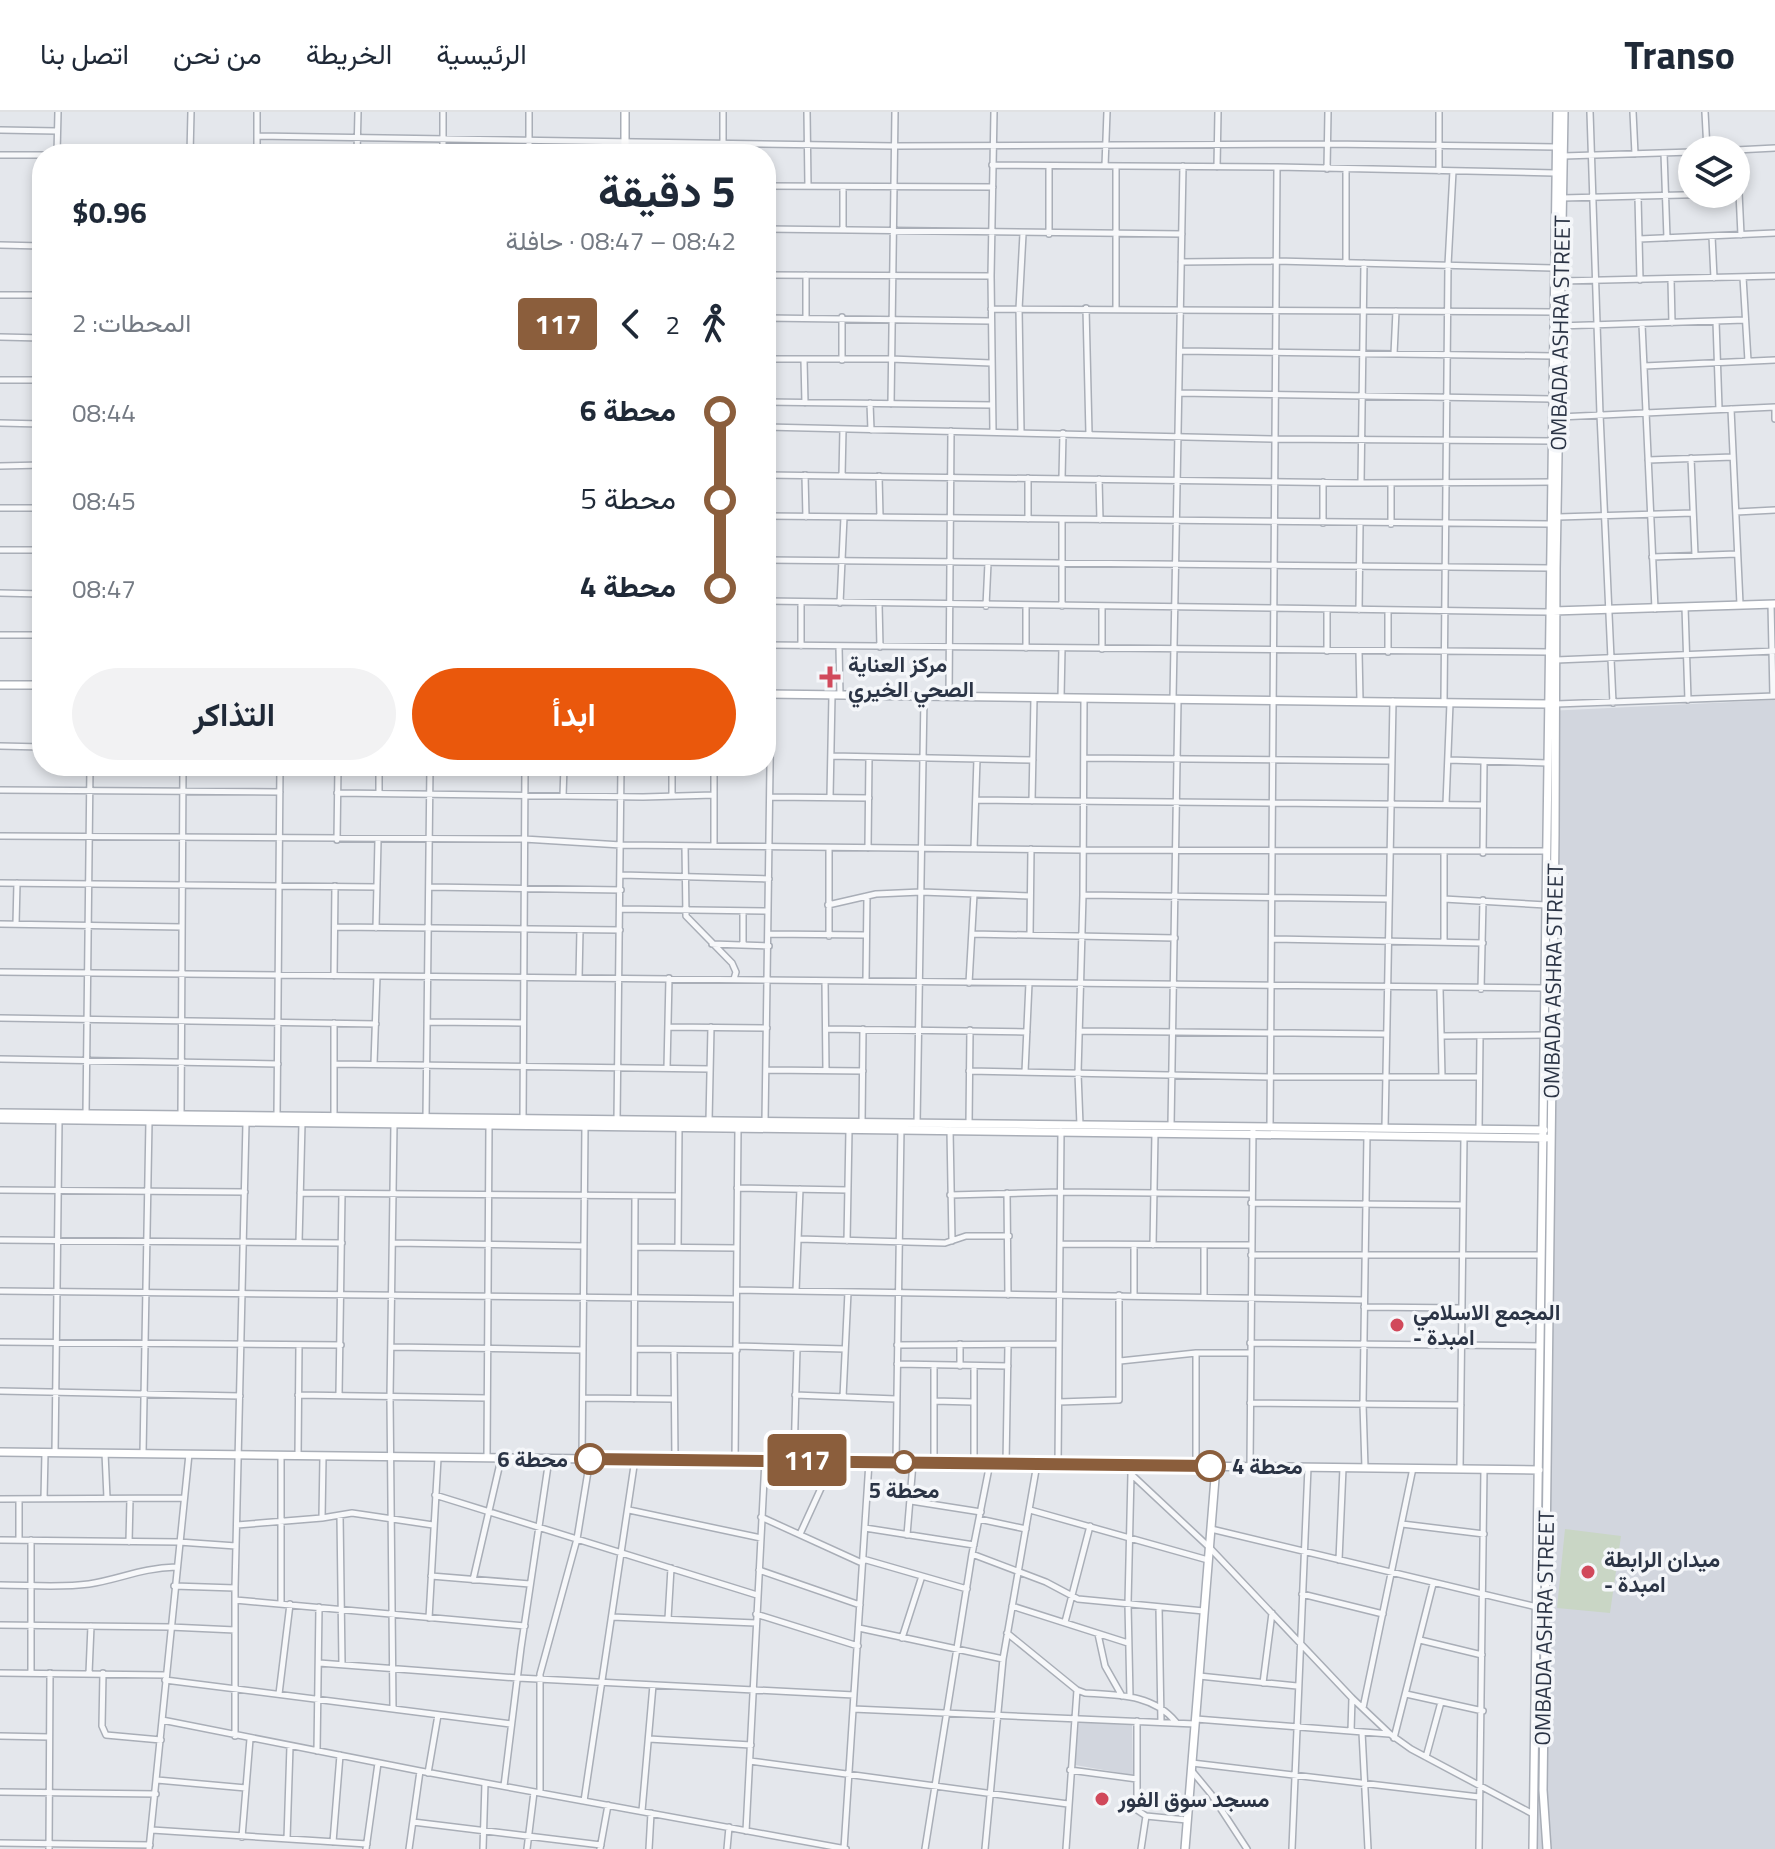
<!DOCTYPE html>
<html lang="ar">
<head>
<meta charset="utf-8">
<style>
  :root { --surface:#fff; --page:#f2f2f3; --text:#1f2937; --muted:#747a83; --line:#e0e1e3; --accent:#ea580c }
  body { margin:0; font-family:"Titillium Web",Vazirmatn,sans-serif; background:var(--page); color:var(--text); direction:rtl; height:100vh; display:flex; flex-direction:column; font-size:30px; white-space:nowrap }
  * { box-sizing:border-box; margin:0 }
  p { font-size:26px; color:var(--muted) }
  .icon { flex:none; width:44px; height:44px; fill:none; stroke:currentColor; stroke-width:2; stroke-linecap:round; stroke-linejoin:round }
  .map { position:relative; flex:1; overflow:hidden; direction:ltr }
  .side { position:absolute; left:32px; top:32px; width:744px; height:632px; display:flex; flex-direction:column; background:var(--surface); border-radius:32px; box-shadow:0 4px 12px #0003; direction:rtl }
  .side>* { flex:none }
  .badge { padding:0 16px; border-radius:6px; font-size:28px; line-height:52px }
  .controls { position:absolute; left:1678px; top:24px; display:grid; gap:16px }
  .controls a { display:grid; place-items:center; width:72px; height:72px; border-radius:50%; background:var(--surface); box-shadow:0 4px 12px #0003; font-size:40px }
  .map>.badge { position:absolute; translate:-50% -50%; box-shadow:0 0 0 4px #fff }
  .legs { display:flex; align-items:center; gap:12px; height:88px; padding:0 40px; font-size:26px }
  .legs p { margin-inline-start:auto }
  .summary { display:flex; align-items:center; justify-content:space-between; height:136px; padding:0 40px }
  h1 { font-size:44px; font-weight:700; line-height:60px }
  .action { display:flex; gap:16px; margin-top:auto; padding:16px 40px }
  .action a { flex:1; height:92px; border-radius:48px; background:var(--accent); color:#fff; font-size:32px; font-weight:700; line-height:92px; text-align:center }
  .action a+a { background:var(--page); color:var(--text) }
  ul { padding:0 40px; list-style:none }
  li { display:flex; align-items:center; gap:28px; height:88px; font-size:30px }
  li i { display:grid; place-items:center; width:12px; height:100%; margin:0 10px; background:currentColor }
  li i::after { content:''; width:20px; height:20px; margin:-10px; border:6px solid; border-radius:50%; background:var(--surface) }
  li p { margin-inline-start:auto }
  li:first-child i { background:linear-gradient(#0000 50%,currentColor 0) }
  li:last-child i { background:linear-gradient(currentColor 50%,#0000 0) }
  header { display:flex; align-items:center; gap:48px; box-sizing:border-box; height:112px; padding:0 40px; background:var(--surface); border-bottom:2px solid var(--line) }
  header strong { font-size:38px }
  nav { display:flex; gap:44px; margin-inline-start:auto; font-size:28px }
  .map>svg:first-child { display:block }
  .built { fill:#d2d6de }
  .green { fill:#c9d6c5 }
  .lines { fill:none; stroke-linecap:round; stroke-linejoin:round }
  .street-casing { stroke:#a9aeb7; stroke-width:8 }
  .secondary-casing { stroke:#a9aeb7; stroke-width:10 }
  .street { stroke:#f7f8fa; stroke-width:5 }
  .secondary { stroke:#fff; stroke-width:7 }
  .line-1-casing { stroke:#fff; stroke-width:18 }
  .line-1 { stroke:#8b5e3c; stroke-width:12 }
  .poi-dot { fill:#d1495b; stroke:#f4f6f9; stroke-width:3 }
  .stop-1-dot { fill:#fff; stroke:#8b5e3c; stroke-width:4 }
  .labels { text-anchor:middle; stroke-width:7; stroke-linejoin:round; paint-order:stroke }
  .street-label { font-size:22px; fill:#2b3445; stroke:#f4f6f9 }
  .poi-label { font-size:22px; font-weight:bold; fill:#2b3445; stroke:#f4f6f9; text-anchor:start }
  .stop-label { font-size:22px; font-weight:bold; fill:#2b3445; stroke:#f4f6f9; text-anchor:end }
</style>
</head>
<body>
<header>
<strong>Transo</strong>
<nav><a>الرئيسية</a><a>الخريطة</a><a>من نحن</a><a>اتصل بنا</a></nav>
</header>
<div class="map">
<svg width="1775" height="1737" viewBox="0 0 1775 1737">
  <rect width="100%" height="100%" fill="#e4e7ec"/>
  <path class="built" d="M 1775,588 L 1775,1737 L 1535,1737 L 1547,599 Z
    M 1079,1608 L 1132,1610 L 1133,1663 L 1075,1653 Z"/>
  <path class="green" d="M 1565,1417 L 1621,1424 L 1610,1501 L 1557,1496 Z"/>
  <g class="lines">
    <g class="street-casing">
      <path id="street" d="M 807,0 L 808,74
        M 1590,0 L 1600,302 L 1613,591
        M 1633,0 L 1635,42
        M 1705,0 L 1707,38
        M 0,18 L 57,19
        M 257,24 L 894,34 L 1327,32 L 1556,35
        M 1736,38 L 1775,36
        M 1737,38 L 1741,123
        M 1664,41 L 1667,126
        M 57,42 L 58,0
        M 190,42 L 191,0
        M 257,42 L 257,0
        M 357,42 L 358,0
        M 443,42 L 443,0
        M 529,42 L 529,0
        M 723,42 L 723,0
        M 0,43 L 42,43
        M 1563,44 L 1692,40
        M 992,53 L 1277,55 L 1555,61
        M 1049,54 L 1049,122
        M 1105,54 L 1107,0
        M 1217,55 L 1218,0
        M 1327,57 L 1328,0
        M 1439,59 L 1439,0
        M 766,74 L 993,75
        M 843,75 L 843,118
        M 1638,85 L 1640,168
        M 1562,86 L 1722,82
        M 766,117 L 1182,122
        M 1712,124 L 1714,166
        M 1639,127 L 1775,121
        M 0,133 L 42,134
        M 1181,150 L 1276,149 L 1553,156
        M 1346,151 L 1346,58
        M 766,163 L 991,164
        M 770,163 L 772,74
        M 806,163 L 806,206
        M 1743,165 L 1748,249
        M 1671,167 L 1672,211
        M 1561,169 L 1775,164
        M 0,183 L 42,183
        M 1086,196 L 1089,322
        M 1116,196 L 1116,54
        M 991,197 L 1553,200
        M 766,206 L 991,209
        M 1716,209 L 1719,297
        M 1642,212 L 1655,497
        M 1558,214 L 1745,208
        M 0,225 L 42,226
        M 1180,239 L 1553,244
        M 1394,242 L 1396,199
        M 766,247 L 891,247 L 991,251
        M 768,247 L 769,206
        M 804,248 L 805,291
        M 842,248 L 842,205
        M 1644,254 L 1775,248
        M 0,268 L 42,268
        M 1179,281 L 1552,287
        M 766,290 L 992,293
        M 870,291 L 871,318
        M 891,292 L 895,0
        M 1775,296 L 1775,307
        M 1731,297 L 1740,492
        M 1559,305 L 1775,295
        M 0,311 L 42,312
        M 766,315 L 1275,327 L 1552,329
        M 993,320 L 991,164 L 994,0
        M 1021,320 L 1019,197 L 1023,122
        M 1691,346 L 1695,443
        M 1648,348 L 1733,345
        M 0,354 L 42,353
        M 766,363 L 1361,371 L 1551,370
        M 805,363 L 806,405
        M 842,364 L 843,317
        M 879,364 L 880,405
        M 1028,366 L 1028,407
        M 1062,366 L 1063,321
        M 1099,367 L 1100,408
        M 1323,370 L 1323,411
        M 1361,370 L 1364,151
        M 0,396 L 42,396
        M 1736,400 L 1775,398
        M 766,404 L 1550,412
        M 1558,405 L 1693,401
        M 1391,412 L 1391,371
        M 0,438 L 42,438
        M 1652,445 L 1737,442
        M 766,448 L 1550,456
        M 0,481 L 42,482
        M 766,489 L 1549,500
        M 840,491 L 844,405
        M 879,492 L 880,535
        M 1771,492 L 1773,584
        M 986,494 L 988,451
        M 1062,494 L 1062,408
        M 1102,495 L 1102,537
        M 1685,495 L 1688,588
        M 1359,498 L 1360,412
        M 0,523 L 42,523
        M 766,533 L 1549,540
        M 801,534 L 801,491
        M 839,535 L 840,583
        M 1026,536 L 1026,494
        M 1327,539 L 1327,498
        M 1359,540 L 1360,589
        M 1388,540 L 1388,499
        M 1556,548 L 1775,539
        M 949,584 L 951,319
        M 1061,585 L 1062,536
        M 1173,587 L 1183,54
        M 1444,589 L 1448,153 L 1453,59
        M 1556,592 L 1775,584
        M 0,634 L 42,635
        M 831,644 L 1033,648
        M 1084,646 L 1391,649
        M 1448,648 L 1548,651
        M 0,678 L 280,680
        M 337,681 L 643,685 L 714,683
        M 379,681 L 379,654
        M 672,683 L 672,654
        M 563,684 L 564,654
        M 770,685 L 869,686
        M 830,685 L 832,583
        M 976,688 L 1483,693
        M 1032,689 L 1034,586
        M 1446,692 L 1450,591
        M 0,724 L 524,727 L 621,733 L 1082,738 L 1547,739
        M 337,728 L 338,654
        M 685,734 L 686,804 L 732,851 L 736,860 L 734,867
        M 714,734 L 714,654
        M 868,736 L 869,645
        M 974,737 L 977,647
        M 1483,741 L 1484,651
        M 621,763 L 769,767
        M 0,771 L 377,775
        M 429,775 L 621,778
        M 1083,783 L 1389,787
        M 1444,787 L 1546,793
        M 828,793 L 876,782 L 921,780 L 1030,784
        M 621,797 L 768,799
        M 0,812 L 182,815
        M 16,812 L 17,771
        M 335,815 L 620,818
        M 376,816 L 378,728
        M 769,822 L 865,823
        M 972,822 L 1175,826
        M 1030,823 L 1031,737
        M 829,824 L 829,736
        M 1273,827 L 1483,831
        M 1444,830 L 1444,740
        M 712,832 L 769,834
        M 743,833 L 743,799
        M 0,860 L 1545,876
        M 334,864 L 335,774
        M 579,866 L 580,818
        M 866,868 L 867,784
        M 825,869 L 826,958
        M 969,871 L 974,782
        M 1440,877 L 1442,965
        M 1481,877 L 1483,788
        M 0,906 L 376,912
        M 427,910 L 523,911
        M 334,911 L 334,1004
        M 668,915 L 767,916
        M 827,917 L 1027,920
        M 1079,919 L 1386,922
        M 1441,924 L 1544,923
        M 0,947 L 278,952
        M 334,952 L 710,957
        M 374,952 L 377,864
        M 667,956 L 669,866
        M 767,958 L 863,959
        M 969,959 L 1270,965 L 1479,965
        M 1025,960 L 1029,871
        M 86,1002 L 90,654
        M 277,1004 L 280,654
        M 181,1005 L 183,654
        M 426,1006 L 430,654
        M 523,1009 L 525,654
        M 617,1009 L 621,654
        M 709,1009 L 711,915
        M 765,1010 L 771,583
        M 862,1011 L 863,917
        M 917,1012 L 924,585
        M 969,1012 L 970,918
        M 1080,1013 L 1078,961 L 1083,783 L 1084,587
        M 1171,1013 L 1178,588
        M 1270,1015 L 1277,55
        M 1385,1016 L 1393,589
        M 1479,1017 L 1480,925
        M 950,1018 L 952,1129
        M 737,1076 L 848,1078
        M 0,1078 L 245,1080
        M 300,1081 L 678,1084
        M 1007,1081 L 1008,1183
        M 950,1083 L 1060,1080 L 1252,1082
        M 1251,1091 L 1463,1093
        M 798,1127 L 945,1131 L 966,1124 L 1009,1124
        M 0,1128 L 342,1131
        M 847,1129 L 849,1018
        M 299,1130 L 302,1011
        M 394,1131 L 584,1134
        M 1060,1132 L 1251,1133
        M 1153,1133 L 1155,1021
        M 1204,1133 L 1204,1184
        M 636,1135 L 737,1136
        M 678,1135 L 679,1016
        M 1251,1143 L 1541,1143
        M 737,1178 L 1364,1188
        M 0,1179 L 736,1187
        M 796,1179 L 800,1077
        M 1134,1183 L 1134,1133
        M 1364,1195 L 1462,1196
        M 0,1230 L 341,1233
        M 1250,1231 L 1540,1234
        M 960,1232 L 960,1254
        M 897,1233 L 1059,1232
        M 737,1234 L 845,1237
        M 392,1235 L 583,1238
        M 635,1237 L 737,1238
        M 674,1238 L 675,1347
        M 1120,1249 L 1196,1241 L 1250,1241
        M 897,1252 L 1008,1254
        M 934,1253 L 934,1351
        M 0,1279 L 240,1284
        M 298,1283 L 487,1286
        M 339,1283 L 342,1082
        M 795,1283 L 896,1287
        M 843,1285 L 848,1180
        M 583,1286 L 674,1287
        M 634,1287 L 635,1085
        M 934,1289 L 973,1290
        M 1059,1290 L 1119,1288 L 1119,1183
        M 1250,1291 L 1461,1293
        M 55,1341 L 59,1009
        M 105,1341 L 107,1386
        M 143,1342 L 149,1009
        M 298,1344 L 299,1233
        M 487,1346 L 489,1013
        M 582,1347 L 585,1014
        M 735,1348 L 738,1016
        M 794,1348 L 797,1236
        M 896,1350 L 901,1015
        M 974,1351 L 974,1254
        M 1006,1352 L 1008,1233
        M 1058,1352 L 1061,1019
        M 1196,1354 L 1196,1241
        M 1250,1354 L 1253,1015
        M 1365,1356 L 1363,1292 L 1367,1023
        M 1460,1357 L 1464,1025
        M 1131,1362 L 1210,1436 L 1352,1586 L 1390,1622 L 1411,1637 L 1533,1702
        M 435,1383 L 757,1483
        M 0,1387 L 184,1386
        M 44,1387 L 45,1341
        M 911,1389 L 981,1400
        M 629,1398 L 761,1426
        M 1030,1398 L 1208,1448
        M 340,1403 L 342,1552
        M 761,1405 L 862,1451
        M 322,1406 L 323,1345
        M 979,1407 L 1026,1417
        M 1402,1412 L 1484,1422
        M 237,1413 L 322,1406 L 352,1401 L 433,1413
        M 865,1416 L 974,1433
        M 1211,1417 L 1537,1495
        M 800,1422 L 833,1350
        M 907,1423 L 913,1351
        M 0,1428 L 179,1430 L 236,1434
        M 19,1428 L 19,1387
        M 129,1430 L 130,1387
        M 972,1442 L 1046,1470 L 1078,1487 L 1204,1499
        M 863,1447 L 967,1477
        M 1339,1448 L 1343,1356
        M 759,1458 L 860,1493
        M 431,1464 L 530,1472
        M 473,1468 L 501,1347
        M 0,1473 C 29,1473 60,1476 89,1472 C 121,1467 141,1456 176,1455
        M 174,1474 L 235,1476
        M 1302,1482 L 1383,1502
        M 235,1488 L 525,1514
        M 281,1492 L 281,1344
        M 1012,1494 L 1128,1531
        M 1159,1495 L 1161,1610
        M 756,1502 L 858,1534
        M 612,1505 L 756,1511
        M 429,1506 L 438,1346
        M 668,1507 L 671,1456
        M 1065,1510 L 1090,1414
        M 0,1513 L 170,1515 L 235,1518
        M 859,1516 L 1003,1547
        M 1007,1521 L 1077,1578 L 1085,1581 C 1117,1583 1153,1582 1176,1610
        M 1098,1522 L 1105,1554 L 1122,1584
        M 902,1526 L 922,1464
        M 1420,1528 L 1482,1543
        M 319,1551 L 518,1566 L 854,1583
        M 0,1561 L 166,1563
        M 31,1561 L 31,1428
        M 89,1561 L 91,1514
        M 103,1561 L 102,1614 L 106,1623 L 161,1628
        M 1199,1564 L 1297,1574
        M 165,1568 L 511,1612
        M 1263,1571 L 1272,1501
        M 279,1582 L 290,1492
        M 1406,1582 L 1483,1599
        M 1130,1585 L 1128,1492 L 1131,1362
        M 1363,1596 L 1413,1356
        M 393,1597 L 390,1285 L 394,1012
        M 853,1597 L 1195,1612
        M 1196,1607 L 1389,1622
        M 162,1608 L 420,1659 L 846,1737
        M 1137,1609 L 1137,1698 L 1146,1704 L 1187,1708
        M 1351,1619 L 1352,1586
        M 1362,1620 L 1368,1737
        M 0,1624 L 49,1625
        M 235,1624 L 235,1476 L 246,1011
        M 1394,1626 L 1433,1472
        M 649,1627 L 751,1633
        M 317,1639 L 319,1495
        M 1426,1645 L 1441,1590
        M 750,1649 L 1068,1692
        M 1192,1651 L 1479,1685
        M 1070,1658 L 1137,1667
        M 1192,1659 L 1211,1682 L 1247,1737
        M 428,1661 L 438,1603
        M 157,1668 L 246,1676
        M 504,1674 L 521,1536 L 549,1347
        M 0,1680 L 156,1682
        M 540,1681 L 540,1562 L 577,1427 L 590,1347
        M 584,1689 L 635,1347
        M 642,1699 L 653,1573
        M 413,1710 L 601,1733
        M 152,1718 L 367,1732
        M 746,1719 L 765,1348
        M 242,1725 L 250,1627
        M 287,1727 L 290,1634
        M 333,1730 L 340,1643
        M 0,1731 L 150,1733
        M 49,1737 L 50,1561
        M 149,1737 L 189,1342
        M 366,1737 L 378,1651
        M 409,1737 L 420,1659
        M 483,1737 L 485,1671
        M 527,1737 L 534,1680
        M 600,1737 L 608,1693
        M 649,1737 L 651,1701
        M 727,1737 L 729,1715
        M 844,1737 L 869,1350
        M 925,1737 L 972,1442 L 990,1351
        M 985,1737 L 1003,1547 L 1037,1352
        M 1066,1737 L 1077,1578
        M 1141,1737 L 1146,1704
        M 1292,1737 L 1308,1355
        M 1479,1737 L 1484,1357"/>
    </g>
    <g class="secondary-casing">
      <path id="secondary" d="M 625,42 L 625,0
        M 1553,499 L 1775,492
        M 0,573 L 42,573
        M 766,582 L 1550,592
        M 0,1001 L 1544,1018
        M 0,1007 L 1546,1026
        M 0,1340 L 1539,1358
        M 1185,1737 L 1216,1354
        M 1533,1737 L 1557,0
        M 1547,1737 L 1543,1678 L 1555,722 L 1556,457 L 1564,0"/>
    </g>
    <use href="#street" class="street"/>
    <use href="#secondary" class="secondary"/>
  </g>
  <g class="lines">
    <g class="line-1-casing">
      <path id="line-1" d="M 590,1347 L 1210,1354"/>
    </g>
    <use href="#line-1" class="line-1"/>
  </g>
  <g class="poi-dot">
    <path d="M826 553h8v8h8v8h-8v8h-8v-8h-8v-8h8z"/>
    <circle cx="1397" cy="1213" r="8"/>
    <circle cx="1588" cy="1460" r="8"/>
    <circle cx="1102" cy="1687" r="8"/>
  </g>
  <g class="stop-1-dot">
    <circle cx="590" cy="1347" r="14"/>
    <circle cx="904" cy="1350" r="10"/>
    <circle cx="1210" cy="1354" r="14"/>
  </g>
  <g class="labels">
    <g class="street-label">
      <text transform="translate(1560 221) rotate(-89)" y="8">OMBADA ASHRA STREET</text>
      <text transform="translate(1553 869) rotate(-89)" y="8">OMBADA ASHRA STREET</text>
      <text transform="translate(1544 1516) rotate(-89)" y="8">OMBADA ASHRA STREET</text>
    </g>
    <g class="poi-label">
      <text x="848" y="560">مركز العناية<tspan x="848" dy="25">الصحي الخيري</tspan></text>
      <text x="1413" y="1208">المجمع الاسلامي<tspan x="1413" dy="25">- امبدة</tspan></text>
      <text x="1604" y="1455">ميدان الرابطة<tspan x="1604" dy="25">- امبدة</tspan></text>
      <text x="1118" y="1695">مسجد سوق الفور</text>
    </g>
    <g class="stop-label">
      <text x="568" y="1355">محطة 6</text>
      <text x="1232" y="1362" text-anchor="start">محطة 4</text>
      <text x="904" y="1386" text-anchor="middle">محطة 5</text>
    </g>
  </g>
</svg>
<div class="controls">
<a><svg class="icon" aria-label="layers" viewBox="0 0 24 24"><path d="M12 4l9 5-9 5-9-5zM3 14l9 5 9-5"/></svg></a>
</div>
<b class="badge" style="left:807px;top:1348px;background:#8b5e3c;color:#fff">117</b>
<section class="side">
<div class="summary"><div><h1>5 دقيقة</h1><p>08:42 – 08:47 · حافلة</p></div><b>$0.96</b></div>
<div class="legs"><svg class="icon" aria-label="walk" viewBox="0 0 24 24"><circle cx="13" cy="4" r="2"/><path d="M13 8l-2 6 4 7M11 14l-3 7M7 12l3-4h3l4 4"/></svg>2<svg class="icon" aria-label="back" viewBox="0 0 24 24"><path d="M15 5l-7 7 7 7"/></svg><b class="badge" style="background:#8b5e3c;color:#fff">117</b><p>المحطات: 2</p></div>
<ul>
<li><i style="color:#8b5e3c"></i><b>محطة 6</b><p>08:44</p></li>
<li><i style="color:#8b5e3c"></i><span>محطة 5</span><p>08:45</p></li>
<li><i style="color:#8b5e3c"></i><b>محطة 4</b><p>08:47</p></li>
</ul>
<div class="action"><a>ابدأ</a><a>التذاكر</a></div>
</section>
</div>
</body>
</html>
